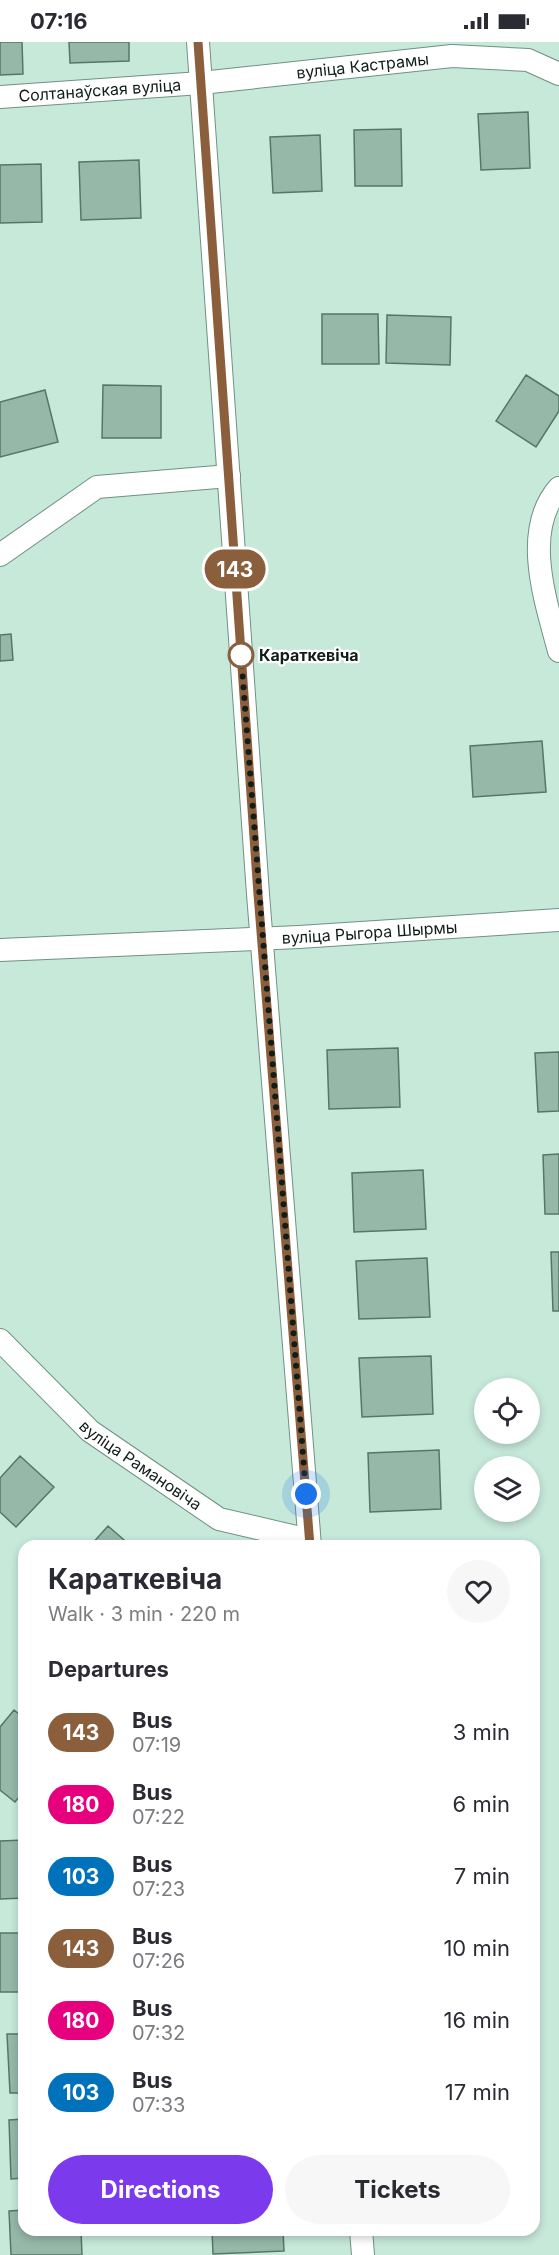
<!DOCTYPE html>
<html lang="en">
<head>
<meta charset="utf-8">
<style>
  :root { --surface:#fff; --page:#f7f7f7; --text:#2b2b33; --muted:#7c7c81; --accent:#7c3aed }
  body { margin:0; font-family:Inter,sans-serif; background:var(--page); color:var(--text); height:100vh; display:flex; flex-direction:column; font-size:22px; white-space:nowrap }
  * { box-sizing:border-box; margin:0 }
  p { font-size:20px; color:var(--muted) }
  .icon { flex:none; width:33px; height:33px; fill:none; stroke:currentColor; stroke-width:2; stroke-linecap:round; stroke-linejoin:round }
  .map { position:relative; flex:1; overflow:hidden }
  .side { position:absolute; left:18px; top:1498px; width:522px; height:696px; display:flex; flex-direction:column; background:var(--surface); border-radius:18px; box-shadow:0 3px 9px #0003 }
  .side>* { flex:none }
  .badge { padding:0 12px; border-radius:20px; font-size:21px; line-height:39px }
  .fabs { position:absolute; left:474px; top:1336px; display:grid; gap:12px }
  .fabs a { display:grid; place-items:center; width:66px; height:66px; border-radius:50%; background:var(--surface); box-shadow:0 3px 9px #0003; font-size:30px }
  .you { position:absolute; width:30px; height:30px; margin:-15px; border:4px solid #fff; border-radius:50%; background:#1a73e8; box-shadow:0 0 0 9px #1a73e833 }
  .map>.badge { position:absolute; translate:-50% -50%; box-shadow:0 0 0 3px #fff }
  h2 { padding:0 30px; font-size:22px; line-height:54px }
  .round { display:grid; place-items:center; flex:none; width:63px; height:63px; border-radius:32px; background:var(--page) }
  .overview { display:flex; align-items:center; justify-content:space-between; height:102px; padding:0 30px }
  h1 { font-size:28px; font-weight:700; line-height:45px }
  .primary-button { display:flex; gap:12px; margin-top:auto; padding:12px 30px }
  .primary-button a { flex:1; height:69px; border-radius:36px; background:var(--accent); color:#fff; font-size:24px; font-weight:700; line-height:69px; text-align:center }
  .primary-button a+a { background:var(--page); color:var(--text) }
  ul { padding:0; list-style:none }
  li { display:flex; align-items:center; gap:18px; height:72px; padding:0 30px }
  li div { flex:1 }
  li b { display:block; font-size:22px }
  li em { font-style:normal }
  li .badge { min-width:66px; font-weight:700; text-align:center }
  .status { display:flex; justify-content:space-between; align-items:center; height:42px; padding:0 30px; background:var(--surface); direction:ltr }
  .status svg { height:16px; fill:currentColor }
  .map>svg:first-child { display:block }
  .building { fill:#96b8a9; stroke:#567669; stroke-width:1.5 }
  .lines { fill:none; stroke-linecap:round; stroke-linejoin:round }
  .street-casing { stroke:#709183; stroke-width:24 }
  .path { stroke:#779086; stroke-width:4; stroke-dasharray:1.5 4.5; stroke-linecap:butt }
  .street { stroke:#fff; stroke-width:22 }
  .line-casing { stroke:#fff; stroke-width:14 }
  .line { stroke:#8b5e3c; stroke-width:9 }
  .walk { stroke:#101d18; stroke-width:6; stroke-dasharray:0 10.8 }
  .stop-dot { fill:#fff; stroke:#8b5e3c; stroke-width:3 }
  .labels { text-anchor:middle; stroke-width:4.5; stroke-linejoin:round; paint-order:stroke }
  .street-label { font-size:16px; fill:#101d18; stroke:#fff }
  .stop-label { font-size:16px; font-weight:bold; fill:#101d18; stroke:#fff; text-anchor:start }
</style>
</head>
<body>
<div class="status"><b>07:16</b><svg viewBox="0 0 49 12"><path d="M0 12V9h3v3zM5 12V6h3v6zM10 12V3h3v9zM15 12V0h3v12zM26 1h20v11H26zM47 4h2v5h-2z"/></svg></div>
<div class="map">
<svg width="559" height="2213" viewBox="0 0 559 2213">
  <rect width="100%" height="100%" fill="#c6e9da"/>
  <path class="building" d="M 0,0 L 22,0 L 23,32 L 0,33 Z
    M 69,0 L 129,0 L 129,19 L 70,21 Z
    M 528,70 L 530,126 L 481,128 L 478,72 Z
    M 401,87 L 402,144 L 355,144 L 354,88 Z
    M 320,93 L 322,149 L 273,151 L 270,95 Z
    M 139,118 L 141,176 L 81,178 L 79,120 Z
    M 41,122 L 42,180 L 0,181 L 0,123 Z
    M 322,272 L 378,272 L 379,322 L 322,322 Z
    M 387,273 L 451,275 L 450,323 L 386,321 Z
    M 526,333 L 559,354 L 559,369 L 536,405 L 496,379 Z
    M 103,343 L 161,344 L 161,396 L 102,396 Z
    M 45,348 L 58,400 L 0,415 L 0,360 Z
    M 11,592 L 13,618 L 0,619 L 0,593 Z
    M 542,699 L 546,750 L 473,755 L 470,704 Z
    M 398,1006 L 400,1065 L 329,1067 L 327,1008 Z
    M 559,1010 L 559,1069 L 538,1070 L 535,1011 Z
    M 559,1112 L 559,1172 L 545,1172 L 543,1113 Z
    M 423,1128 L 426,1187 L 354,1190 L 352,1131 Z
    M 551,1210 L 559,1210 L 559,1269 L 553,1269 Z
    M 427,1216 L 430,1275 L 359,1277 L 356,1219 Z
    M 431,1314 L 433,1372 L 362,1375 L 359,1316 Z
    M 439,1408 L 441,1467 L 370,1470 L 368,1411 Z
    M 20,1414 L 54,1445 L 16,1485 L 0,1470 L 0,1436 Z
    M 108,1484 L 131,1504 L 90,1504 Z
    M 444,1502 L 444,1504 L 375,1504 Z
    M 14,1668 L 24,1676 L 24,1749 L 15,1760 L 0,1748 L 0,1685 Z
    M 24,1798 L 24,1856 L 0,1857 L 0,1799 Z
    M 0,1891 L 24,1891 L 24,1950 L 0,1950 Z
    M 7,1992 L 24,1992 L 24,2051 L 10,2051 Z
    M 24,2077 L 24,2136 L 11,2137 L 9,2078 Z
    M 24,2168 L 24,2188 L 81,2188 L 82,2213 L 11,2213 L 9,2169 Z
    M 212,2188 L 283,2188 L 284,2209 L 213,2212 Z"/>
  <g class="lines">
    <g class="street-casing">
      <g id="street">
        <path d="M 198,0 L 258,852 L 310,1504"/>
        <path id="s1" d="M 0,55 L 201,41 L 452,14 L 528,18 L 559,32"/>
        <path d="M 559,446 C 521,489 546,560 559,609"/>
        <path d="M 0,513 L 97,445 L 229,434"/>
        <path id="s2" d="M 0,908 L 299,895 L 559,878"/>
        <path id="s3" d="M 0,1298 L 90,1389 L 219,1477 L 309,1498"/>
        <path d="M 361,2188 L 363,2213"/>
      </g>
    </g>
    <path class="path" d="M 263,612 L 279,611"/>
    <use href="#street" class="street"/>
  </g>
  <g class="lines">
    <g class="line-casing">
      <path id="line" d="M 198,0 L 258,852 L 310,1504"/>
    </g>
    <use href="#line" class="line"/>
    <path class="walk" d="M 241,613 L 306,1452"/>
  </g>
  <circle class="stop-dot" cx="241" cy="613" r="12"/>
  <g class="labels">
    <g class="street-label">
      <text dy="6" stroke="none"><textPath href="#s1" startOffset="364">вуліца Кастрамы</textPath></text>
      <text dy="6" stroke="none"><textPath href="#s1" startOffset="100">Солтанаўская вуліца</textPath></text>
      <text dy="6" stroke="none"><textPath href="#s2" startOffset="370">вуліца Рыгора Шырмы</textPath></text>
      <text dy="6" stroke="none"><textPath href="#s3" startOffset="189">вуліца Рамановіча</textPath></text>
    </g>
    <g class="stop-label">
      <text x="259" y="619">Караткевіча</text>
    </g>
  </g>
</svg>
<div class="fabs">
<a><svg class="icon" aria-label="locate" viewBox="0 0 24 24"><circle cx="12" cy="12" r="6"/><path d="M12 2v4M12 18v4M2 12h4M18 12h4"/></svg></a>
<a><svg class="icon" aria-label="layers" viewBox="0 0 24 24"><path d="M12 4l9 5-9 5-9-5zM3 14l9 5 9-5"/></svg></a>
</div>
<div class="you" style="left:306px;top:1452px"></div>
<b class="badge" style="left:235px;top:527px;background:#8b5e3c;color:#fff">143</b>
<section class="side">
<div class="overview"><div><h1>Караткевіча</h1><p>Walk · 3 min · 220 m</p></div><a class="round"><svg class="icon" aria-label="heart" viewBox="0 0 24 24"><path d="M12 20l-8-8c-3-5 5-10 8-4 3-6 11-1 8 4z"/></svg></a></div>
<h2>Departures</h2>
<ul>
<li><span class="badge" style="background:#8b5e3c;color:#fff">143</span><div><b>Bus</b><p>07:19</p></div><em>3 min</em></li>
<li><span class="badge" style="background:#e6007e;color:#fff">180</span><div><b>Bus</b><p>07:22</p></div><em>6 min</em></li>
<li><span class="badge" style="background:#0072bc;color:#fff">103</span><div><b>Bus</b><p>07:23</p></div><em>7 min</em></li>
<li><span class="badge" style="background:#8b5e3c;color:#fff">143</span><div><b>Bus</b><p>07:26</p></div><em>10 min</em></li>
<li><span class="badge" style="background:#e6007e;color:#fff">180</span><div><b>Bus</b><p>07:32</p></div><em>16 min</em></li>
<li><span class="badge" style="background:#0072bc;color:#fff">103</span><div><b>Bus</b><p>07:33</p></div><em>17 min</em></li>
</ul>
<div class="primary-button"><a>Directions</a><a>Tickets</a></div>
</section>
</div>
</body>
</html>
